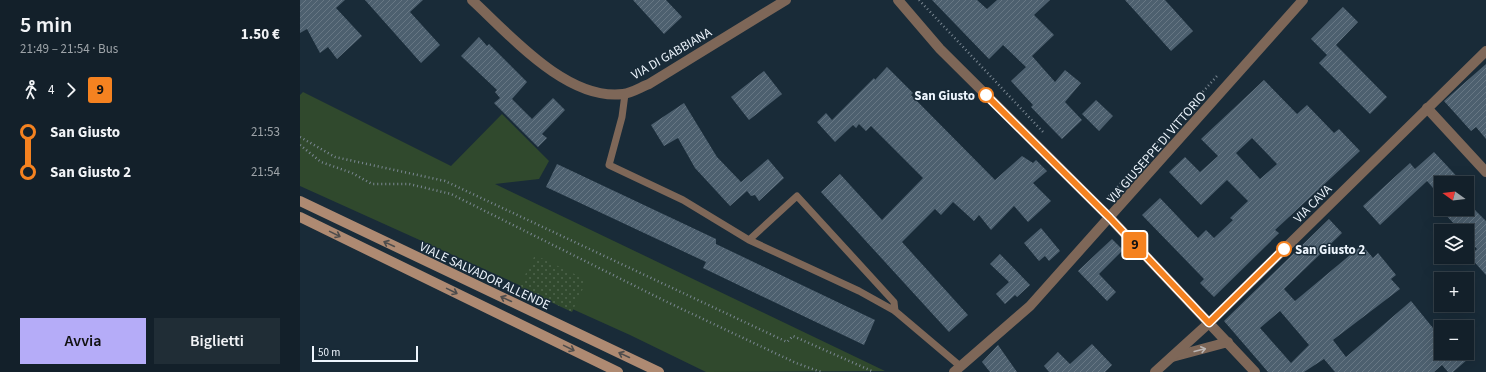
<!DOCTYPE html>
<html lang="it">
<head>
<meta charset="utf-8">
<style>
  :root { --surface:#13202a; --page:#202d36; --text:#f1f3f6; --muted:#9da3a8; --line:#323e47; --accent:#b5acf8 }
  body { margin:0; font-family:"Source Sans 3",sans-serif; background:var(--page); color:var(--text); height:100vh; display:flex; flex-direction:column; font-size:15px; white-space:nowrap }
  * { box-sizing:border-box; margin:0 }
  p { font-size:13px; color:var(--muted) }
  .icon { flex:none; width:22px; height:22px; fill:none; stroke:currentColor; stroke-width:2; stroke-linecap:round; stroke-linejoin:round }
  .map { position:relative; flex:1; overflow:hidden }
  .sheet { display:flex; flex-direction:column; background:var(--surface); width:300px }
  .sheet>* { flex:none }
  .badge { padding:0 8px; border-radius:3px; font-size:14px; line-height:26px }
  .needle { width:26px; rotate:285deg }
  .fabs { position:absolute; left:1134px; top:176px; display:grid; gap:8px }
  .fabs a { display:grid; place-items:center; width:40px; height:40px; border-radius:0px; background:var(--surface); box-shadow:0 4px 16px #0002,0 0 0 1px var(--line); font-size:20px }
  .scale { position:absolute; left:12px; bottom:10px; width:106px; box-sizing:border-box; padding-left:4px; border:2px solid #edf5fd; border-top:0; font-size:11px; line-height:14px; white-space:nowrap; color:#edf5fd; -webkit-text-stroke:3px #192b38; paint-order:stroke }
  .map>.badge { position:absolute; translate:-50% -50%; box-shadow:0 0 0 2px #fff }
  .legs { display:flex; align-items:center; gap:6px; height:44px; padding:0 20px; font-size:13px }
  .legs p { margin-inline-start:auto }
  .overview { display:flex; align-items:center; justify-content:space-between; height:68px; padding:0 20px }
  h1 { font-size:22px; font-weight:600; line-height:30px }
  .button { display:flex; gap:8px; margin-top:auto; padding:8px 20px }
  .button a { flex:1; height:46px; border-radius:0px; background:var(--accent); color:#111; font-size:16px; font-weight:600; line-height:46px; text-align:center }
  .button a+a { background:var(--page); color:var(--text) }
  ul { padding:0 20px; list-style:none }
  li { display:flex; align-items:center; gap:14px; height:40px; font-size:15px }
  li i { display:grid; place-items:center; width:6px; height:100%; margin:0 5px; background:currentColor }
  li i::after { content:''; width:10px; height:10px; margin:-5px; border:3px solid; border-radius:50%; background:var(--surface) }
  li p { margin-inline-start:auto }
  li:first-child i { background:linear-gradient(#0000 50%,currentColor 0) }
  li:last-child i { background:linear-gradient(currentColor 50%,#0000 0) }
  main { display:flex; flex:1; min-height:0 }
  .map>svg:first-child { display:block }
  .grass { fill:#30492d }
  .park { fill:url(#park-dots) }
  .building { fill:url(#building-hatch); fill-rule:evenodd }
  .lines { fill:none; stroke-linecap:round; stroke-linejoin:round }
  .path { stroke:#7b8893; stroke-width:2.5; stroke-dasharray:1 3; stroke-linecap:butt }
  .service { stroke:#7e6758; stroke-width:7 }
  .minor { stroke:#7e6758; stroke-width:10 }
  .tertiary { stroke:#7e6758; stroke-width:10 }
  .secondary { stroke:#ae8a72; stroke-width:10 }
  .oneway { stroke:#4d4c4c }
  .oneway2 { stroke:#bbb5b3 }
  .line-1-casing { stroke:#fff; stroke-width:9 }
  .line-1 { stroke:#f58220; stroke-width:6 }
  .stop-1-dot { fill:#fff; stroke:#f58220; stroke-width:2 }
  .labels { text-anchor:middle; stroke-width:3; stroke-linejoin:round; paint-order:stroke }
  .street-label { font-size:13px; fill:#edf5fd; stroke:#192b38 }
  .stop-label { font-size:13px; font-weight:bold; fill:#edf5fd; stroke:#192b38; text-anchor:end }
</style>
</head>
<body>
<main>
<section class="sheet">
<div class="overview"><div><h1>5 min</h1><p>21:49 – 21:54 · Bus</p></div><b>1.50 €</b></div>
<div class="legs"><svg class="icon" aria-label="walk" viewBox="0 0 24 24"><circle cx="13" cy="4" r="2"/><path d="M13 8l-2 6 4 7M11 14l-3 7M7 12l3-4h3l4 4"/></svg>4<svg class="icon" aria-label="forward" viewBox="0 0 24 24"><path d="M9 5l7 7-7 7"/></svg><b class="badge" style="background:#f58220;color:#111">9</b></div>
<ul>
<li><i style="color:#f58220"></i><b>San Giusto</b><p>21:53</p></li>
<li><i style="color:#f58220"></i><b>San Giusto 2</b><p>21:54</p></li>
</ul>
<div class="button"><a>Avvia</a><a>Biglietti</a></div>
</section>
<div class="map">
<svg width="1186" height="372" viewBox="0 0 1186 372">
  <defs>
    <pattern id="park-dots" width="8" height="8" patternUnits="userSpaceOnUse"><rect width="8" height="8" fill="#30492d"/><path d="M2 2h.1M6 6h.1" fill="none" stroke="#4e644c" stroke-width="1.8" stroke-linecap="round"/></pattern>
    <pattern id="building-hatch" width="6" height="6" patternUnits="userSpaceOnUse"><rect width="6" height="6" fill="#4d606f"/><path d="M-1 1l2-2M0 6l6-6M5 7l2-2" fill="none" stroke="#677784"/></pattern>
  </defs>
  <rect width="100%" height="100%" fill="#192b38"/>
  <path class="grass" d="M 3,92 L 151,166 L 202,114 L 249,161 L 239,179 L 195,184 L 585,371 L 406,372 L 330,335 L 0,186 L 0,95 Z"/>
  <path class="park" d="M 235,255 L 287,280 L 272,312 L 219,287 Z"/>
  <path class="building" d="M 0,0 L 45,0 L 36,8 L 62,36 L 37,59 L 28,47 L 20,53 L 7,29 L 0,33 Z
    M 65,0 L 123,0 L 110,12 L 140,45 L 121,63 Z
    M 333,0 L 366,0 L 382,17 L 364,34 Z
    M 632,0 L 677,0 L 687,9 L 697,0 L 750,0 L 734,15 L 754,35 L 732,56 L 755,82 L 765,70 L 781,83 L 765,102 L 782,120 L 762,139 L 731,107 L 733,105 L 711,81 L 726,67 L 703,45 L 689,59 Z
    M 825,0 L 865,0 L 893,31 L 871,51 Z
    M 1043,7 L 1058,22 L 1036,45 L 1087,97 L 1070,114 L 1019,63 L 1027,55 L 1011,39 Z
    M 179,37 L 187,46 L 189,44 L 227,82 L 212,99 L 232,119 L 253,98 L 265,110 L 242,134 L 247,138 L 238,147 L 194,103 L 200,98 L 195,92 L 197,90 L 161,56 Z
    M 1186,64 L 1186,139 L 1176,127 L 1171,131 L 1144,101 Z
    M 587,67 L 613,93 L 611,95 L 695,180 L 722,156 L 733,163 L 736,160 L 747,171 L 733,183 L 751,201 L 728,222 L 714,206 L 691,230 L 679,215 L 674,221 L 653,202 L 641,215 L 635,209 L 602,242 L 668,315 L 649,332 L 521,192 L 540,174 L 582,220 L 623,178 L 571,126 L 566,131 L 559,124 L 556,128 L 553,125 L 535,142 L 517,122 L 526,113 L 532,120 L 574,78 L 575,80 Z
    M 464,71 L 482,94 L 449,120 L 431,97 Z
    M 964,80 L 997,114 L 1007,105 L 1034,133 L 1039,129 L 1060,151 L 975,230 L 979,233 L 914,297 L 900,283 L 904,279 L 842,215 L 860,198 L 898,238 L 906,230 L 914,238 L 933,220 L 930,218 L 948,201 L 927,180 L 901,205 L 869,172 L 885,157 L 900,172 L 918,156 L 901,139 ZM 952,138 L 977,164 L 960,179 L 936,153 Z
    M 796,100 L 813,116 L 799,131 L 782,114 Z
    M 384,103 L 417,157 L 441,182 L 468,159 L 484,178 L 459,201 L 455,195 L 451,196 L 447,191 L 430,206 L 395,168 L 378,138 L 364,146 L 351,125 Z
    M 1134,152 L 1163,183 L 1141,183 L 1141,197 L 1127,181 L 1080,225 L 1063,206 L 1110,163 L 1115,169 Z
    M 257,164 L 416,239 L 416,244 L 575,320 L 564,345 L 403,268 L 406,262 L 246,187 Z
    M 1140,209 L 1174,209 L 1186,221 L 1186,275 L 1169,256 L 1177,249 L 1167,238 L 1167,231 L 1161,231 Z
    M 1029,219 L 1042,233 L 984,289 L 995,301 L 1062,245 L 1073,258 L 1078,253 L 1096,275 L 1091,279 L 1100,289 L 1033,340 L 1046,357 L 1111,301 L 1133,328 L 1141,322 L 1141,353 L 1175,353 L 1153,372 L 1148,372 L 1142,365 L 1134,372 L 1035,372 L 1024,359 L 1004,372 L 968,372 L 924,321 ZM 980,311 L 1009,345 L 991,363 L 960,328 Z
    M 741,228 L 760,251 L 749,261 L 745,256 L 739,261 L 724,243 Z
    M 812,239 L 823,250 L 799,274 L 816,292 L 807,301 L 778,271 Z
    M 700,254 L 730,285 L 717,297 L 715,295 L 705,304 L 696,294 L 709,282 L 690,264 Z
    M 792,344 L 812,365 L 805,372 L 749,372 L 744,366 L 758,352 L 770,364 Z
    M 698,345 L 717,372 L 690,372 L 682,362 Z"/>
  <g class="lines">
    <path class="path" d="M 619,0 L 743,132
      M 0,137 L 35,157 L 145,181 L 487,342 L 493,336 L 574,372
      M 0,145 L 21,162 L 52,173 L 72,184 L 109,184 L 151,194 L 365,301 L 496,363 L 521,372
      M 816,193 L 814,191 L 917,76
      M 806,199 L 814,191"/>
    <path class="service" d="M 325,94 L 322,117 L 309,165 L 383,200 L 449,240 L 559,291 L 595,311 L 660,366
      M 449,240 L 497,196 L 594,302 L 595,311"/>
    <path class="minor" d="M 172,0 C 210,35 267,101 323,94 C 332,93 341,87 349,84 L 486,0
      M 598,0 L 640,49 L 810,218 L 955,372
      M 1127,108 L 1186,172
      M 872,357 L 928,342
      M 654,372 L 730,306 L 1003,0"/>
    <path class="tertiary" d="M 855,372 L 909,323 L 1186,51"/>
    <path class="secondary" d="M 0,201 L 359,372
      M 0,217 L 318,372"/>
  </g>
  <defs><path id="oneway-shaft" d="M-6 0H5M1.5-3L5.5 0L1.5 3" fill="none" stroke-width="1.6" stroke-linecap="round" stroke-linejoin="round"/></defs>
  <g class="oneway">
    <use href="#oneway-shaft" transform="translate(35 234) rotate(26)"/>
    <use href="#oneway-shaft" transform="translate(89 244) rotate(-155)"/>
    <use href="#oneway-shaft" transform="translate(152 291) rotate(26)"/>
    <use href="#oneway-shaft" transform="translate(206 299) rotate(-155)"/>
    <use href="#oneway-shaft" transform="translate(269 348) rotate(26)"/>
    <use href="#oneway-shaft" transform="translate(324 355) rotate(-155)"/>
  </g>
  <use class="oneway2" href="#oneway-shaft" transform="translate(900 350) rotate(-14)"/>
  <g class="lines">
    <g class="line-1-casing">
      <path id="line-1" d="M 686,95 L 810,218 L 909,323 L 984,249"/>
    </g>
    <use href="#line-1" class="line-1"/>
  </g>
  <g class="stop-1-dot">
    <circle cx="686" cy="95" r="7"/>
    <circle cx="984" cy="249" r="7"/>
  </g>
  <g class="labels">
    <g class="street-label">
      <text transform="translate(371 53) rotate(-30)" y="5">VIA DI GABBIANA</text>
      <text transform="translate(856 147) rotate(-49)" y="5">VIA GIUSEPPE DI VITTORIO</text>
      <text transform="translate(1012 203) rotate(-45)" y="5">VIA CAVA</text>
      <text transform="translate(185 275) rotate(25)" y="5">VIALE SALVADOR ALLENDE</text>
    </g>
    <g class="stop-label">
      <text x="675" y="100">San Giusto</text>
      <text x="995" y="254" text-anchor="start">San Giusto 2</text>
    </g>
  </g>
</svg>
<div class="fabs">
<a><svg class="needle" viewBox="-14 -14 28 28"><path d="M0-13l5 13h-10z" fill="#e53935"/><path d="M0 13l5-13h-10z" fill="#9da3a8"/></svg></a>
<a><svg class="icon" aria-label="layers" viewBox="0 0 24 24"><path d="M12 4l9 5-9 5-9-5zM3 14l9 5 9-5"/></svg></a>
<a>+</a>
<a>−</a>
</div>
<div class="scale">50 m</div>
<b class="badge" style="left:835px;top:245px;background:#f58220;color:#111">9</b>
</div>
</main>
</body>
</html>
